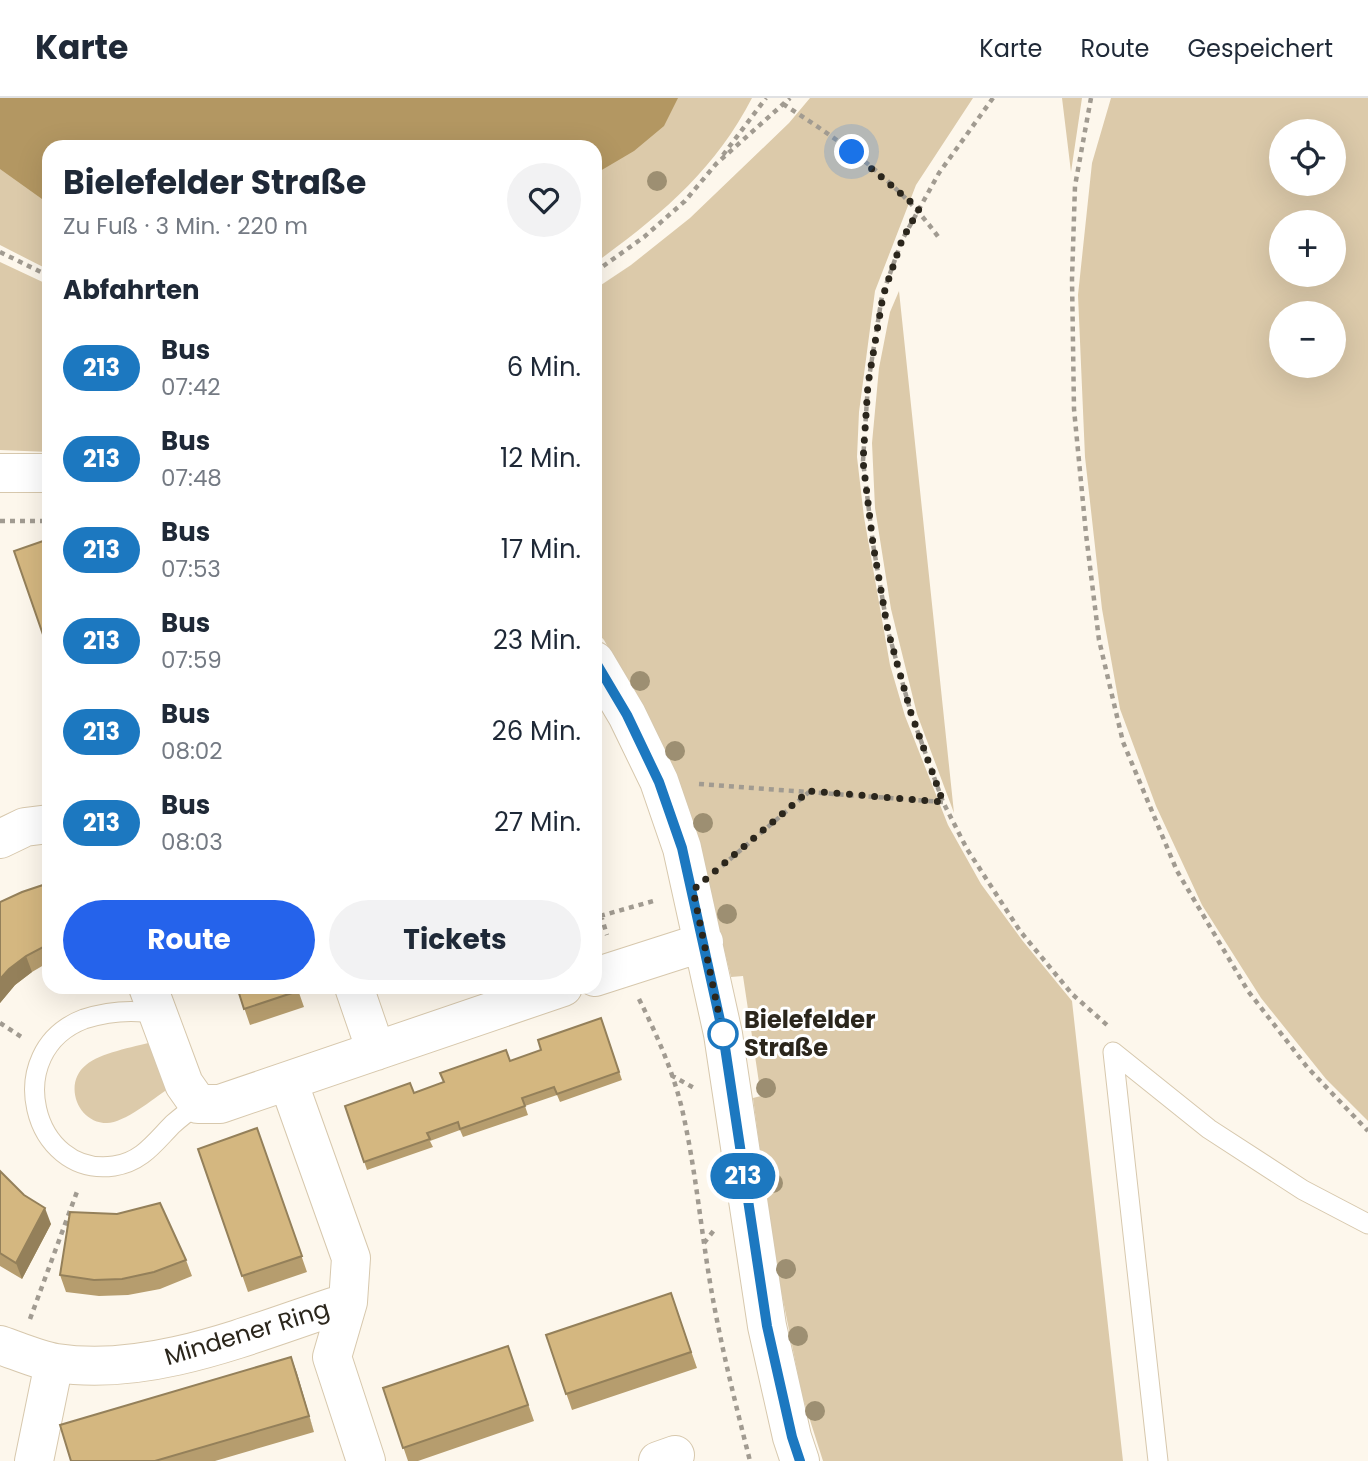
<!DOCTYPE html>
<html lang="de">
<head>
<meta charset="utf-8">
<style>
  :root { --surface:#fff; --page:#f2f2f3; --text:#1f2937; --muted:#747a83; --line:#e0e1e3; --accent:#2563eb }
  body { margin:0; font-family:Poppins,sans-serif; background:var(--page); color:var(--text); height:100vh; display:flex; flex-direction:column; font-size:26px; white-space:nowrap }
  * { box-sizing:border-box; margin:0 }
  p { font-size:23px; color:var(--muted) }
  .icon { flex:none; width:38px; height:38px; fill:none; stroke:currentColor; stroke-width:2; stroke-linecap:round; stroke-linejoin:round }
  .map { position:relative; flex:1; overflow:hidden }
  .sheet { position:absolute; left:42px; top:42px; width:560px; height:854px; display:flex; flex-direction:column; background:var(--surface); border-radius:21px; box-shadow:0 7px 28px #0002 }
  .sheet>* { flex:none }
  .badge { padding:0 14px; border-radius:23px; font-size:24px; line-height:46px }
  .buttons { position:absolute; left:1269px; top:21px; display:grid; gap:14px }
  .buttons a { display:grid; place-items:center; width:77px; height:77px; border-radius:50%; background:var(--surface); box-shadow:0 7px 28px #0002; font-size:35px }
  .you { position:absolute; width:35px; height:35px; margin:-18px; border:5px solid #fff; border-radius:50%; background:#1a73e8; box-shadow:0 0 0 10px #1a73e833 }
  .map>.badge { position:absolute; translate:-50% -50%; box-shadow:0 0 0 4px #fff }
  h2 { padding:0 21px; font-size:26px; line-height:63px }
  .round { display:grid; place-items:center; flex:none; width:74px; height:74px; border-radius:37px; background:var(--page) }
  .head { display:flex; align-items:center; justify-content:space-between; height:119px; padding:0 21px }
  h1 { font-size:33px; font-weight:700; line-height:52px }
  .primary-button { display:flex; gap:14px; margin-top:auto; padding:14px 21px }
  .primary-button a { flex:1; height:80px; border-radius:42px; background:var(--accent); color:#fff; font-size:28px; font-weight:700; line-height:80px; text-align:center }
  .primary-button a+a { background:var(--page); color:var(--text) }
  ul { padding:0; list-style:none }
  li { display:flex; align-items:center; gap:21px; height:91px; padding:0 21px }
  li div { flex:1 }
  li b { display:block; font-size:26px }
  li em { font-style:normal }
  li .badge { min-width:77px; font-weight:700; text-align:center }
  header { display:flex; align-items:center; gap:42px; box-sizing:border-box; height:98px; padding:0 35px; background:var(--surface); border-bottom:2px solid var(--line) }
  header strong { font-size:33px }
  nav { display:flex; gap:38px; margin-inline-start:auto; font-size:24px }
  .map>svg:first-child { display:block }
  .green { fill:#dccaaa; fill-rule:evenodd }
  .water { fill:#b39762 }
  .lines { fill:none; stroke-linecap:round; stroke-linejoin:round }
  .lane-casing { stroke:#d7c8ad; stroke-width:21 }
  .street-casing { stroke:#d7c8ad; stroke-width:40 }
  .path { stroke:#a19b91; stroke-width:4.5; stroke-dasharray:5 5; stroke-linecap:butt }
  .lane { stroke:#fff; stroke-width:19 }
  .street { stroke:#fff; stroke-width:38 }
  .tree { fill:#9d8f72 }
  .wall { fill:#b69d6e }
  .shaded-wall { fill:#94805a }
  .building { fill:#d4b780; stroke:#94805a; stroke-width:2 }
  .line-casing { stroke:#fff; stroke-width:16 }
  .line { stroke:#1c78c0; stroke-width:10 }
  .walk { stroke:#2b261c; stroke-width:7; stroke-dasharray:0 12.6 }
  .stop-dot { fill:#fff; stroke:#1c78c0; stroke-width:3.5 }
  .labels { text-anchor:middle; stroke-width:6; stroke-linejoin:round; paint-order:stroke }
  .stop-label { font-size:24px; font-weight:bold; fill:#2b261c; stroke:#fff; text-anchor:start }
  .street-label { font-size:24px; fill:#2b261c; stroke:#fff }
</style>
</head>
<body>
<header>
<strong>Karte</strong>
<nav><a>Karte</a><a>Route</a><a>Gespeichert</a></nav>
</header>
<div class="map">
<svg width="1368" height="1363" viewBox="0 0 1368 1363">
  <rect width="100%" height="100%" fill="#fdf7ec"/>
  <path class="green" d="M 0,0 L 752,0 C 715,72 660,118 595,165 L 595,49 L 49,49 L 49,172 L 0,147 Z
    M 810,0 L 973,0 L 916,87 L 875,193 L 859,314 L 857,359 L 864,419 L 890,567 L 905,618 L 948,727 L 981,786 L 1022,842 L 1072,903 L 1123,1363 L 823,1363 L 802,1297 L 775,1162 L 753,1000 L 761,998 L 743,878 L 731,879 L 690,713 L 658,638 L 604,542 L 595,532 L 595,191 L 631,167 L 690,120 L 789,25 Z
    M 1062,0 L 1082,0 L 1071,74 Z
    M 1111,0 L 1368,0 L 1368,1023 L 1326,981 L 1261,900 L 1202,807 L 1156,708 L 1120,611 L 1102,511 L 1085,359 L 1078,197 L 1092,65 ZM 1281,33 L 1334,33 L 1334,86 L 1281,86 ZM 1281,124 L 1334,124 L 1334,177 L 1281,177 ZM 1281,215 L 1334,215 L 1334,268 L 1281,268 Z
    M 0,164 L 49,187 L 49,354 L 0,352 Z
    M 899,193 L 954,715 L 917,616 L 891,511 L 875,410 L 872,345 L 879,270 L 890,214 Z
    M 152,944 L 168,991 C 153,1001 124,1025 107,1025 C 77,1025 63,985 86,967 C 100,955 133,949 152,944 Z"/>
  <path class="water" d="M 0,0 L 678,0 L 664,28 L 634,53 L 595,76 L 595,49 L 49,49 L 49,106 L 0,71 Z"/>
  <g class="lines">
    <g class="lane-casing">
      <path id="lane" d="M 158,916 C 132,911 109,913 84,921 C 0,953 32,1080 114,1068 C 142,1064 155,1044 173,1026 C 181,1019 190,1012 198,1006
        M 1158,1363 L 1113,954 L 1209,1031 L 1303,1092 L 1368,1126"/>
    </g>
    <g class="street-casing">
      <path id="street" d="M 0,375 L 49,375
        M 595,563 L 627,617 L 659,683 L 682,750 L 723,936 L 767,1228 L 792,1339 L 800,1363
        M 0,741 L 25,729 L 49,726
        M 595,879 L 704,844
        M 148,889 L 184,986 L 198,1006 L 220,1006 L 563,889
        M 354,889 L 376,953
        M 348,1204 L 332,1259 L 366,1363
        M 0,1247 C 18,1253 37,1262 56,1265 C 153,1280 257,1233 348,1204 L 351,1160 L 288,983
        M 34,1363 L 54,1265
        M 658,1363 L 675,1357"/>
    </g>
    <path class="path" d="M 993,0 L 939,75 L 902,142 L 882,198 L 868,286 L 863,363 L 873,446 L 888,533 L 911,615 L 943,704 L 967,751 L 1020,833 L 1072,896 L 1107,927
      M 1091,0 L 1075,88 L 1072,181 L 1074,311 L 1086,436 L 1099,542 L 1123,644 L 1177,773 L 1248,893 L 1307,969 L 1368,1033
      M 783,6 C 841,43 899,84 939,140
      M 723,57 L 766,0
      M 0,154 L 49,178
      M 595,174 L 644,139 L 685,103 L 716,66 L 790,0
      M 0,423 L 49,423
      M 699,686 L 943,704
      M 722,768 L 809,694
      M 595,798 L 607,837
      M 600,818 L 657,802
      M 639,901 C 656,935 673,973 682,1011 C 696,1072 701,1134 712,1196 C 722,1252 736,1308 750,1363
      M 0,925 L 23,940
      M 671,977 L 694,990
      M 704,1145 L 715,1131
      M 30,1221 L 78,1091"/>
    <use href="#lane" class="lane"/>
    <use href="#street" class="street"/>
  </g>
  <g class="tree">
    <circle cx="657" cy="83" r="10"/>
    <circle cx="640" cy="583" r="10"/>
    <circle cx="675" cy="653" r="10"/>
    <circle cx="703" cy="725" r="10"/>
    <circle cx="727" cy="816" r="10"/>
    <circle cx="766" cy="990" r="10"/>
    <circle cx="773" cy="1085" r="10"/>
    <circle cx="786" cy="1171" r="10"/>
    <circle cx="798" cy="1238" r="10"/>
    <circle cx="815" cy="1313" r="10"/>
  </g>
  <path class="wall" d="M 49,785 L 49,864 L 32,874 L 15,887 L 0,905 L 0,804 Z
    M 237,889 L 297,889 L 304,909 L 250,927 Z
    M 601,920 L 622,982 L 560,1004 L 557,997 L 525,1008 L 528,1017 L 463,1039 L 460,1032 L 430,1043 L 433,1049 L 367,1072 L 345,1008 L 414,995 L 510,963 L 541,952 Z
    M 257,1030 L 307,1174 L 248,1194 L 198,1051 Z
    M 0,1073 L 51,1126 L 22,1181 L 0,1168 Z
    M 186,1162 L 192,1178 L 160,1191 L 128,1197 L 99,1198 L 66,1194 L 60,1177 Z
    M 671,1195 L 697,1270 L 572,1312 L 546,1237 Z
    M 508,1248 L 534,1323 L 418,1363 L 408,1363 L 383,1290 Z
    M 291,1259 L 314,1334 L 215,1363 L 71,1363 Z"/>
  <path class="shaded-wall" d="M 26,858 L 32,874 L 15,887 L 0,905 L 0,881 L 9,871 Z
    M 45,1110 L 51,1126 L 22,1181 L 16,1165 Z
    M 291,1259 L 297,1275 L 314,1334 L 309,1318 Z"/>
  <path class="building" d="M 49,441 L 49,554 L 14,453 Z
    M 49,785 L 49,846 L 26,858 L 9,871 L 0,881 L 0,804 L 22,794 Z
    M 237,889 L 297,889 L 298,893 L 244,911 Z
    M 601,920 L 619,974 L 557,996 L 554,989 L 522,1000 L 525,1008 L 460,1031 L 458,1024 L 427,1035 L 430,1041 L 364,1064 L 345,1008 L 410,985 L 414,995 L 444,984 L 440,975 L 506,952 L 510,963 L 541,952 L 538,942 Z
    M 257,1030 L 302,1158 L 242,1178 L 198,1051 Z
    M 0,1073 L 24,1097 L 45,1110 L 16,1165 L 0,1155 Z
    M 160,1105 L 186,1162 L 154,1174 L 122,1181 L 94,1182 L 60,1177 L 70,1114 L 117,1116 Z
    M 671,1195 L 691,1254 L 566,1296 L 546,1237 Z
    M 508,1248 L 528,1307 L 403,1350 L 383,1290 Z
    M 291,1259 L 309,1318 L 155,1363 L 71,1363 L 60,1327 Z"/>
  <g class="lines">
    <g class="line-casing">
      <path id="line" d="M 595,563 L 627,617 L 659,684 L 682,750 L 723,936 L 767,1228 L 792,1339 L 800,1363"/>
    </g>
    <use href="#line" class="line"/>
    <path class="walk" d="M 723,936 L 693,792 L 809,693 L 943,704 L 911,615 L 888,533 L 873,446 L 863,363 L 868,286 L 883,198 L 902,142 L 919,111 L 852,54"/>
  </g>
  <circle class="stop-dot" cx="723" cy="936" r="14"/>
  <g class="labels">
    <g class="stop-label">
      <text x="744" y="930">Bielefelder<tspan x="744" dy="28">Straße</tspan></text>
    </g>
    <g class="street-label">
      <text transform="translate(247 1235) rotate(-17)" y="8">Mindener Ring</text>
    </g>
  </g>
</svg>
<div class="buttons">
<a><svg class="icon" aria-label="locate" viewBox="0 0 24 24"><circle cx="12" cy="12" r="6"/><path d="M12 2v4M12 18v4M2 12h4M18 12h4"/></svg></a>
<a>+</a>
<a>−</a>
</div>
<div class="you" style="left:852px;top:54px"></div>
<b class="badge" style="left:743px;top:1078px;background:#1c78c0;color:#fff">213</b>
<section class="sheet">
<div class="head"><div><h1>Bielefelder Straße</h1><p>Zu Fuß · 3 Min. · 220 m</p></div><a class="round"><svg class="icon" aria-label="heart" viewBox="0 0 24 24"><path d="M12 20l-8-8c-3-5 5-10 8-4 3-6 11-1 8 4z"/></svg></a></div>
<h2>Abfahrten</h2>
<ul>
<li><span class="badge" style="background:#1c78c0;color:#fff">213</span><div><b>Bus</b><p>07:42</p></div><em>6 Min.</em></li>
<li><span class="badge" style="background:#1c78c0;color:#fff">213</span><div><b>Bus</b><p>07:48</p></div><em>12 Min.</em></li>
<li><span class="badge" style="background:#1c78c0;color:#fff">213</span><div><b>Bus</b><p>07:53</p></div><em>17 Min.</em></li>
<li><span class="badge" style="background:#1c78c0;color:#fff">213</span><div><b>Bus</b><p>07:59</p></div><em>23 Min.</em></li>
<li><span class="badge" style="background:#1c78c0;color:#fff">213</span><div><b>Bus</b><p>08:02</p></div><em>26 Min.</em></li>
<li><span class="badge" style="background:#1c78c0;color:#fff">213</span><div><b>Bus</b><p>08:03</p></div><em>27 Min.</em></li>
</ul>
<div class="primary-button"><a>Route</a><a>Tickets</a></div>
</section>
</div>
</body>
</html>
